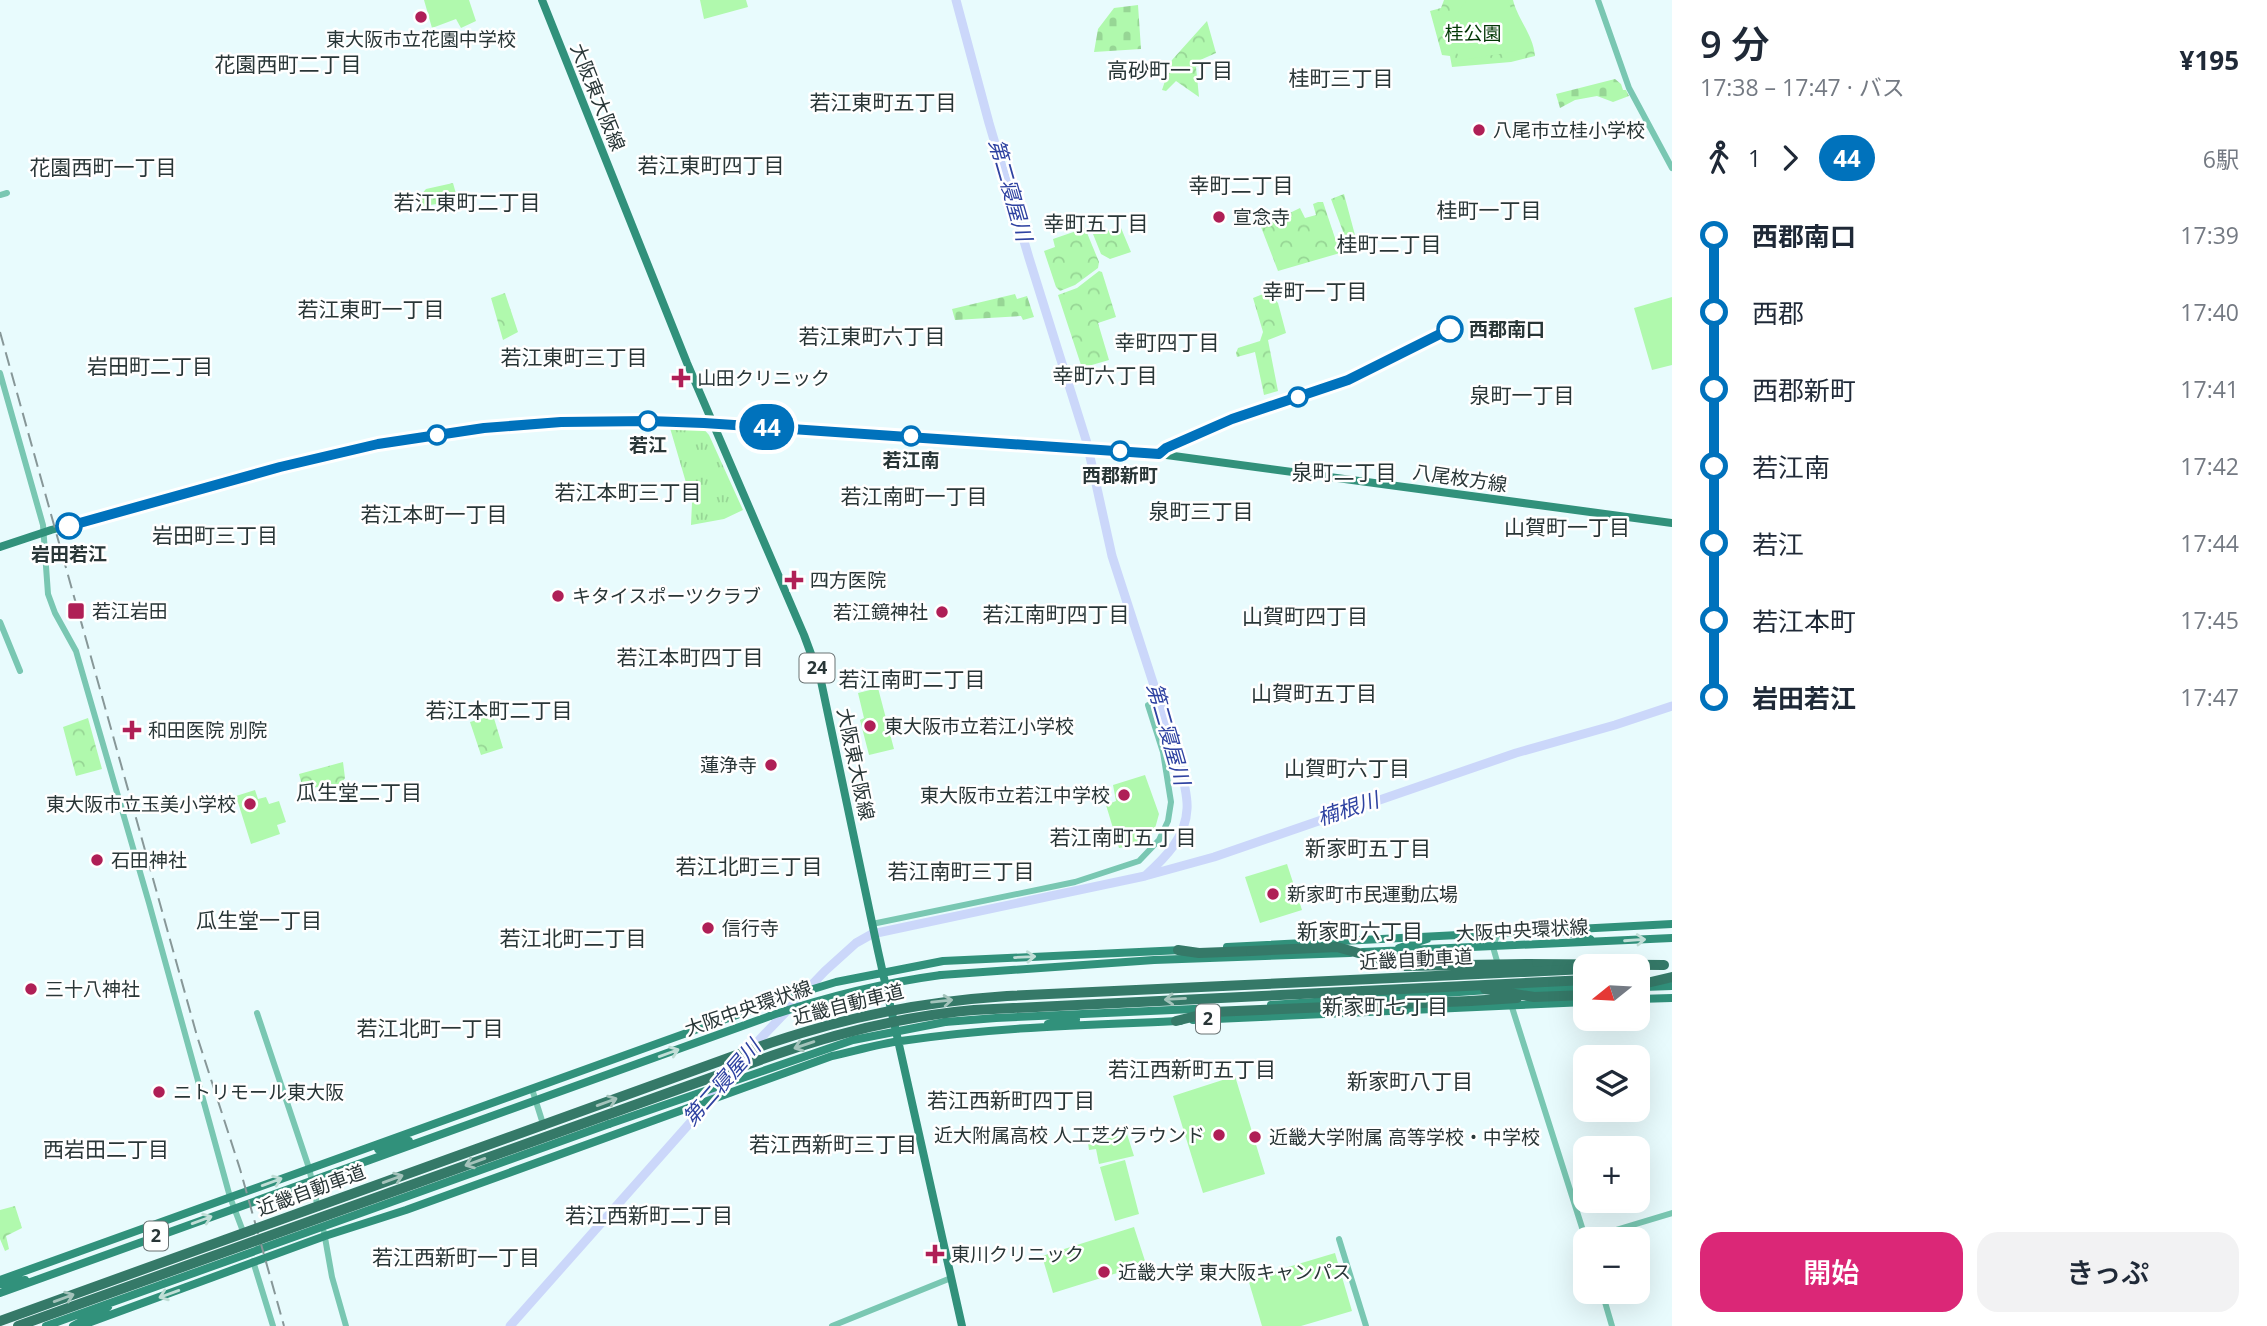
<!DOCTYPE html>
<html lang="ja">
<head>
<meta charset="utf-8">
<style>
  :root { --surface:#fff; --page:#f2f2f3; --text:#1f2937; --muted:#747a83; --accent:#db2777 }
  body { margin:0; font-family:"Open Sans","Noto Sans JP",sans-serif; background:var(--page); color:var(--text); height:100vh; display:flex; flex-direction:column; font-size:26px; white-space:nowrap }
  * { box-sizing:border-box; margin:0 }
  p { font-size:23px; color:var(--muted) }
  .icon { flex:none; width:38px; height:38px; fill:none; stroke:currentColor; stroke-width:2; stroke-linecap:round; stroke-linejoin:round }
  .map { position:relative; flex:1; overflow:hidden }
  .sheet { display:flex; flex-direction:column; background:var(--surface); width:595px }
  .sheet>* { flex:none }
  .badge { padding:0 14px; border-radius:23px; font-size:24px; line-height:46px }
  .needle { width:46px; rotate:252deg }
  .tools { position:absolute; left:1573px; top:954px; display:grid; gap:14px }
  .tools a { display:grid; place-items:center; width:77px; height:77px; border-radius:14px; background:var(--surface); box-shadow:0 7px 28px #0002; font-size:35px }
  .map>.badge { position:absolute; translate:-50% -50%; box-shadow:0 0 0 4px #fff }
  .legs { display:flex; align-items:center; gap:10px; height:77px; padding:0 28px; font-size:23px }
  .legs p { margin-inline-start:auto }
  .head { display:flex; align-items:center; justify-content:space-between; height:119px; padding:0 28px }
  h1 { font-size:38px; font-weight:600; line-height:52px }
  .primary-button { display:flex; gap:14px; margin-top:auto; padding:14px 28px }
  .primary-button a { flex:1; height:80px; border-radius:21px; background:var(--accent); color:#fff; font-size:28px; font-weight:600; line-height:80px; text-align:center }
  .primary-button a+a { background:var(--page); color:var(--text) }
  ul { padding:0 28px; list-style:none }
  li { display:flex; align-items:center; gap:24px; height:77px; font-size:26px }
  li i { display:grid; place-items:center; width:10px; height:100%; margin:0 9px; background:currentColor }
  li i::after { content:''; width:18px; height:18px; margin:-9px; border:5px solid; border-radius:50%; background:var(--surface) }
  li p { margin-inline-start:auto }
  li:first-child i { background:linear-gradient(#0000 50%,currentColor 0) }
  li:last-child i { background:linear-gradient(currentColor 50%,#0000 0) }
  main { display:flex; flex:1; min-height:0 }
  .map>svg:first-child { display:block }
  .grass { fill:url(#grass-tufts) }
  .cemetery { fill:url(#cemetery-stones) }
  .park { fill:url(#park-crowns) }
  .pitch { fill:#b0f9ad }
  .lines { fill:none; stroke-linecap:round; stroke-linejoin:round }
  .river { stroke:#cbd7fa; stroke-width:9 }
  .minor { stroke:#79c7b2; stroke-width:6 }
  .major { stroke:#31917b; stroke-width:8 }
  .highway { stroke:#357968; stroke-width:10 }
  .rail { stroke:#879798; stroke-width:2; stroke-dasharray:14 7; stroke-linecap:butt }
  .major-bridge { stroke:#31917b; stroke-width:8 }
  .highway-bridge { stroke:#357968; stroke-width:10 }
  .oneway { stroke:#c1ded7 }
  .oneway2 { stroke:#a4c3bb }
  .line-1-casing { stroke:#fff; stroke-width:16 }
  .line-1 { stroke:#0072bc; stroke-width:10 }
  .poi-dot { fill:#af1f56; stroke:#fff; stroke-width:2.5 }
  .stop-1-dot { fill:#fff; stroke:#0072bc; stroke-width:3.5 }
  .labels { text-anchor:middle; stroke-width:5; stroke-linejoin:round; paint-order:stroke }
  .shield { fill:#fff; stroke:#697273; stroke-width:2 }
  .shield-label { font-size:18px; font-weight:bold; fill:#293637 }
  .park-label { font-size:19px; fill:#023705; stroke:#fff }
  .poi-label { font-size:19px; fill:#293637; stroke:#fff; text-anchor:start }
  .street-label { font-size:19px; fill:#293637; stroke:#fff }
  .stop-label { font-size:19px; font-weight:bold; fill:#293637; stroke:#fff }
  .neighbourhood-label { font-size:21px; fill:#293637; stroke:#fff }
  .water-label { font-size:21px; font-style:italic; fill:#2e42a1; stroke:#fff }
</style>
</head>
<body>
<main>
<div class="map">
<svg width="1672" height="1326" viewBox="0 0 1672 1326">
  <defs>
    <pattern id="grass-tufts" width="24" height="20" patternUnits="userSpaceOnUse" patternTransform="scale(1.75)"><rect width="24" height="20" fill="#b0f9ad"/><path d="M3 7l-1-3M5 7V3M7 7l1-3M15 17l-1-3M17 17v-4M19 17l1-3" fill="none" stroke="#97d695"/></pattern>
    <pattern id="cemetery-stones" width="16" height="16" patternUnits="userSpaceOnUse" patternTransform="scale(1.75)"><rect width="16" height="16" fill="#b0f9ad"/><path d="M2 7V4a2 2 0 0 1 4 0v3zM10 15v-3a2 2 0 0 1 4 0v3z" fill="#97d695"/></pattern>
    <pattern id="park-crowns" width="20" height="18" patternUnits="userSpaceOnUse" patternTransform="scale(1.75)"><rect width="20" height="18" fill="#b0f9ad"/><path d="M2 6a3 3 0 1 1 6 0M12 15a3 3 0 1 1 6 0" fill="none" stroke="#97d695"/></pattern>
  </defs>
  <rect width="100%" height="100%" fill="#e8fbfd"/>
  <path class="grass" d="M 702,427 L 709,435 L 743,510 L 724,519 L 691,525 L 692,503 L 670,428 Z"/>
  <path class="cemetery" d="M 1138,5 L 1141,49 L 1094,52 L 1098,29 L 1114,8 Z
    M 1615,79 L 1621,84 L 1623,90 L 1626,90 L 1629,96 L 1613,102 L 1597,96 L 1575,100 L 1560,108 L 1556,94 Z
    M 1015,294 L 1017,299 L 1027,296 L 1034,317 L 1023,320 L 1021,316 L 955,320 L 952,309 Z"/>
  <path class="park" d="M 1444,0 L 1513,0 C 1518,20 1533,34 1535,56 L 1511,62 L 1452,67 L 1450,56 L 1442,55 L 1430,11 L 1441,8 Z
    M 1207,21 L 1216,53 L 1198,61 L 1199,66 L 1196,67 L 1199,97 L 1176,81 L 1166,91 L 1162,90 L 1172,60 Z
    M 453,183 L 458,201 L 423,206 L 420,196 L 426,189 Z
    M 1344,194 L 1359,250 L 1354,251 L 1349,248 L 1331,199 Z
    M 1318,202 L 1323,202 L 1340,253 L 1278,271 L 1261,227 L 1300,208 L 1305,218 L 1316,215 L 1313,204 Z
    M 1085,228 L 1099,262 L 1098,268 L 1075,285 L 1060,291 L 1056,287 L 1044,251 L 1055,247 L 1053,239 Z
    M 1121,228 L 1131,252 L 1110,259 L 1101,254 L 1093,234 Z
    M 1099,271 L 1102,272 L 1116,317 L 1098,323 L 1109,360 L 1085,367 L 1081,365 L 1058,295 L 1077,288 Z
    M 1268,292 L 1278,303 L 1286,333 L 1268,340 L 1278,391 L 1264,395 L 1255,352 L 1237,357 L 1236,353 L 1238,348 L 1260,341 L 1263,332 L 1253,298 Z
    M 505,293 L 518,332 L 503,340 L 491,298 Z
    M 493,715 L 503,748 L 481,755 L 470,722 Z
    M 88,718 L 102,769 L 76,776 L 63,727 Z
    M 343,762 L 345,778 L 341,784 L 303,789 L 299,774 Z
    M 15,1206 L 22,1228 L 6,1236 L 9,1249 L 5,1251 L 0,1239 L 0,1210 Z"/>
  <path class="pitch" d="M 424,0 L 469,0 L 476,21 L 461,28 L 456,19 L 432,28 Z
    M 700,0 L 746,0 L 748,7 L 704,19 Z
    M 1467,0 L 1507,0 L 1529,44 L 1525,50 L 1461,60 C 1448,40 1451,17 1467,0 Z
    M 1672,297 L 1672,365 L 1652,370 L 1634,308 Z
    M 878,688 L 894,749 L 869,755 L 860,720 L 864,718 L 858,693 Z
    M 1145,775 L 1159,814 L 1154,832 L 1135,845 L 1119,848 L 1106,805 L 1116,801 L 1113,785 Z
    M 255,790 L 258,799 L 266,797 L 269,804 L 279,801 L 286,822 L 277,825 L 280,834 L 251,844 L 236,796 Z
    M 1287,864 L 1302,910 L 1260,923 L 1245,877 Z
    M 1235,1076 L 1265,1174 L 1203,1193 L 1173,1096 Z
    M 1127,1134 L 1134,1156 L 1099,1164 L 1096,1149 L 1089,1150 L 1088,1143 Z
    M 1125,1160 L 1139,1214 L 1115,1221 L 1100,1167 Z
    M 1134,1227 L 1146,1264 L 1053,1293 L 1042,1256 Z
    M 1335,1253 L 1352,1311 L 1301,1326 L 1262,1326 L 1248,1279 Z"/>
  <g class="lines">
    <path class="river" d="M 956,0 L 989,123 L 1029,258 L 1087,443 L 1112,556 L 1183,775 C 1184,786 1188,798 1187,809 C 1186,837 1165,858 1146,875
      M 510,1326 L 697,1115 L 760,1039 L 825,971 L 856,943 L 872,934 L 1145,876 L 1214,857 L 1516,753 L 1615,725 L 1672,706"/>
    <path class="minor" d="M 1598,0 L 1629,88 L 1672,168
      M 0,195 L 7,193
      M 0,373 L 43,525 L 48,594 L 55,613 L 76,651 L 149,903 L 230,1197 L 244,1234
      M 0,622 L 20,671
      M 872,924 L 1075,882 L 1139,861 L 1159,840 L 1168,821 L 1171,802 L 1163,752 L 1148,705
      M 1498,932 L 1493,947 L 1499,968
      M 1510,1001 L 1586,1240
      M 257,1013 L 309,1168 L 318,1208
      M 532,1089 L 544,1127
      M 324,1232 L 332,1277 L 346,1326
      M 1339,1239 L 1366,1326
      M 1586,1239 L 1672,1213
      M 253,1261 L 273,1326
      M 1602,1292 L 1612,1326
      M 832,1326 L 951,1278"/>
    <path class="major" d="M 542,0 L 687,363 L 804,635 L 821,681 L 878,951 L 962,1326
      M 0,547 L 51,530 L 337,453 L 484,428 L 602,420 L 704,423 L 1159,454 L 1672,523
      M 1562,931 L 1590,939
      M 1227,947 L 1672,924
      M 1399,948 L 1427,939
      M 1363,952 L 1672,938
      M 941,975 L 1154,960 L 1350,953
      M 1643,987 L 1672,986
      M 1504,989 L 1586,988
      M 1638,999 L 1672,998
      M 1271,1005 L 1488,990
      M 1193,1020 L 1586,1002
      M 945,1022 L 996,1018 L 1216,1008
      M 1048,1024 L 1076,1019
      M 378,1149 L 409,1141
      M 0,1280 L 784,998 L 836,982 L 943,961 L 1182,950
      M 0,1284 L 25,1280
      M 0,1293 L 770,1016
      M 46,1326 L 609,1124
      M 73,1326 L 108,1307
      M 80,1326 L 325,1236 L 406,1210 L 832,1056 C 855,1051 878,1044 901,1041 C 993,1027 1087,1025 1180,1021"/>
    <path class="highway" d="M 1178,950 L 1199,953 L 1251,951
      M 1528,964 L 1664,965
      M 1638,985 L 1672,977
      M 1176,1021 L 1212,1012 L 1470,1001"/>
    <path class="rail" d="M 0,332 L 197,1036 L 240,1169 L 284,1326"/>
    <path class="major-bridge" d="M 770,1016 C 826,997 882,983 941,975
      M 609,1124 L 853,1040 L 945,1022"/>
    <path class="highway-bridge" d="M 1251,951 L 1337,947 L 1405,966 L 1528,964
      M 1485,989 L 1534,997 L 1586,995
      M 1470,1001 L 1517,998
      M 0,1321 L 770,1043 C 851,1016 921,1002 1007,996 L 1586,969
      M 18,1326 L 774,1055 C 840,1032 905,1016 974,1010 L 1586,980"/>
  </g>
  <defs><path id="oneway-shaft" d="M-6 0H5M1.5-3L5.5 0L1.5 3" fill="none" stroke-width="1.6" stroke-linecap="round" stroke-linejoin="round" transform="scale(1.75)"/></defs>
  <g class="oneway">
    <use href="#oneway-shaft" transform="translate(1635 940) rotate(-4)"/>
    <use href="#oneway-shaft" transform="translate(1025 957) rotate(-3)"/>
    <use href="#oneway-shaft" transform="translate(669 1053) rotate(-20)"/>
    <use href="#oneway-shaft" transform="translate(272 1182) rotate(-20)"/>
    <use href="#oneway-shaft" transform="translate(202 1220) rotate(-20)"/>
    <use href="#oneway-shaft" transform="translate(169 1294) rotate(160)"/>
  </g>
  <g class="oneway2">
    <use href="#oneway-shaft" transform="translate(1175 999) rotate(177)"/>
    <use href="#oneway-shaft" transform="translate(942 1001) rotate(-6)"/>
    <use href="#oneway-shaft" transform="translate(804 1045) rotate(161)"/>
    <use href="#oneway-shaft" transform="translate(607 1102) rotate(-20)"/>
    <use href="#oneway-shaft" transform="translate(475 1162) rotate(160)"/>
    <use href="#oneway-shaft" transform="translate(393 1179) rotate(-20)"/>
    <use href="#oneway-shaft" transform="translate(64 1298) rotate(-20)"/>
  </g>
  <g class="lines">
    <g class="line-1-casing">
      <path id="line-1" d="M 69,526 L 280,467 L 378,444 L 484,428 L 561,422 L 649,421 L 704,423 L 1159,454 L 1166,448 L 1232,419 L 1348,380 L 1450,329"/>
    </g>
    <use href="#line-1" class="line-1"/>
  </g>
  <g class="poi-dot">
    <circle cx="421" cy="17" r="7"/>
    <circle cx="1479" cy="130" r="7"/>
    <circle cx="1219" cy="217" r="7"/>
    <path d="M677.5 367.5h7v7h7v7h-7v7h-7v-7h-7v-7h7z"/>
    <path d="M790.5 569.5h7v7h7v7h-7v7h-7v-7h-7v-7h7z"/>
    <circle cx="558" cy="596" r="7"/>
    <rect x="67" y="602" width="18" height="18" rx="3.5"/>
    <circle cx="942" cy="612" r="7"/>
    <circle cx="870" cy="726" r="7"/>
    <path d="M128.5 719.5h7v7h7v7h-7v7h-7v-7h-7v-7h7z"/>
    <circle cx="771" cy="765" r="7"/>
    <circle cx="1124" cy="795" r="7"/>
    <circle cx="250" cy="804" r="7"/>
    <circle cx="97" cy="860" r="7"/>
    <circle cx="1273" cy="894" r="7"/>
    <circle cx="708" cy="928" r="7"/>
    <circle cx="31" cy="989" r="7"/>
    <circle cx="159" cy="1092" r="7"/>
    <circle cx="1219" cy="1135" r="7"/>
    <circle cx="1255" cy="1137" r="7"/>
    <path d="M931.5 1243.5h7v7h7v7h-7v7h-7v-7h-7v-7h7z"/>
    <circle cx="1104" cy="1272" r="7"/>
  </g>
  <g class="stop-1-dot">
    <circle cx="1450" cy="329" r="12"/>
    <circle cx="1298" cy="397" r="9"/>
    <circle cx="648" cy="421" r="9"/>
    <circle cx="437" cy="435" r="9"/>
    <circle cx="911" cy="436" r="9"/>
    <circle cx="1120" cy="451" r="9"/>
    <circle cx="69" cy="526" r="12"/>
  </g>
  <g class="labels">
    <g class="shield">
      <rect x="799.5" y="653.5" width="35" height="29" rx="5"/>
      <rect x="1196" y="1004.5" width="24" height="29" rx="5"/>
      <rect x="144" y="1221.5" width="24" height="29" rx="5"/>
    </g>
    <g class="shield-label">
      <text x="817" y="674">24</text>
      <text x="1208" y="1025">2</text>
      <text x="156" y="1242">2</text>
    </g>
    <g class="park-label">
      <text x="1473" y="40">桂公園</text>
    </g>
    <g class="poi-label">
      <text x="421" y="46" text-anchor="middle">東大阪市立花園中学校</text>
      <text x="1493" y="137">八尾市立桂小学校</text>
      <text x="1233" y="224">宣念寺</text>
      <text x="697" y="385">山田クリニック</text>
      <text x="810" y="587">四方医院</text>
      <text x="572" y="603">キタイスポーツクラブ</text>
      <text x="92" y="618">若江岩田</text>
      <text x="928" y="619" text-anchor="end">若江鏡神社</text>
      <text x="884" y="733">東大阪市立若江小学校</text>
      <text x="148" y="737">和田医院 別院</text>
      <text x="757" y="772" text-anchor="end">蓮浄寺</text>
      <text x="1110" y="802" text-anchor="end">東大阪市立若江中学校</text>
      <text x="236" y="811" text-anchor="end">東大阪市立玉美小学校</text>
      <text x="111" y="867">石田神社</text>
      <text x="1287" y="901">新家町市民運動広場</text>
      <text x="722" y="935">信行寺</text>
      <text x="45" y="996">三十八神社</text>
      <text x="173" y="1099">ニトリモール東大阪</text>
      <text x="1205" y="1142" text-anchor="end">近大附属高校 人工芝グラウンド</text>
      <text x="1269" y="1144">近畿大学附属 高等学校・中学校</text>
      <text x="951" y="1261">東川クリニック</text>
      <text x="1118" y="1279">近畿大学 東大阪キャンパス</text>
    </g>
    <g class="street-label">
      <text transform="translate(598 97) rotate(68)" y="7">大阪東大阪線</text>
      <text transform="translate(1460 478) rotate(8)" y="7">八尾枚方線</text>
      <text transform="translate(856 764) rotate(78)" y="7">大阪東大阪線</text>
      <text transform="translate(1522 930) rotate(-3)" y="7">大阪中央環状線</text>
      <text transform="translate(1416 959) rotate(-3)" y="7">近畿自動車道</text>
      <text transform="translate(848 1004) rotate(-14)" y="7">近畿自動車道</text>
      <text transform="translate(748 1008) rotate(-19)" y="7">大阪中央環状線</text>
      <text transform="translate(311 1190) rotate(-20)" y="7">近畿自動車道</text>
    </g>
    <g class="stop-label">
      <text x="1469" y="336" text-anchor="start">西郡南口</text>
      <text x="648" y="452">若江</text>
      <text x="911" y="467">若江南</text>
      <text x="1120" y="482">西郡新町</text>
      <text x="69" y="561">岩田若江</text>
    </g>
    <g class="neighbourhood-label">
      <text x="288" y="72">花園西町二丁目</text>
      <text x="1170" y="78">高砂町一丁目</text>
      <text x="1341" y="86">桂町三丁目</text>
      <text x="883" y="110">若江東町五丁目</text>
      <text x="711" y="173">若江東町四丁目</text>
      <text x="103" y="175">花園西町一丁目</text>
      <text x="1241" y="193">幸町二丁目</text>
      <text x="467" y="210">若江東町二丁目</text>
      <text x="1489" y="218">桂町一丁目</text>
      <text x="1096" y="231">幸町五丁目</text>
      <text x="1389" y="252">桂町二丁目</text>
      <text x="1315" y="299">幸町一丁目</text>
      <text x="371" y="317">若江東町一丁目</text>
      <text x="872" y="344">若江東町六丁目</text>
      <text x="1167" y="350">幸町四丁目</text>
      <text x="574" y="365">若江東町三丁目</text>
      <text x="150" y="374">岩田町二丁目</text>
      <text x="1105" y="383">幸町六丁目</text>
      <text x="1522" y="403">泉町一丁目</text>
      <text x="1344" y="480">泉町二丁目</text>
      <text x="628" y="500">若江本町三丁目</text>
      <text x="914" y="504">若江南町一丁目</text>
      <text x="1201" y="519">泉町三丁目</text>
      <text x="434" y="522">若江本町一丁目</text>
      <text x="1567" y="535">山賀町一丁目</text>
      <text x="215" y="543">岩田町三丁目</text>
      <text x="1056" y="622">若江南町四丁目</text>
      <text x="1305" y="624">山賀町四丁目</text>
      <text x="690" y="665">若江本町四丁目</text>
      <text x="912" y="687">若江南町二丁目</text>
      <text x="1314" y="701">山賀町五丁目</text>
      <text x="499" y="718">若江本町二丁目</text>
      <text x="1347" y="776">山賀町六丁目</text>
      <text x="359" y="800">瓜生堂二丁目</text>
      <text x="1123" y="845">若江南町五丁目</text>
      <text x="1368" y="856">新家町五丁目</text>
      <text x="749" y="874">若江北町三丁目</text>
      <text x="961" y="879">若江南町三丁目</text>
      <text x="259" y="928">瓜生堂一丁目</text>
      <text x="1360" y="939">新家町六丁目</text>
      <text x="573" y="946">若江北町二丁目</text>
      <text x="1385" y="1014">新家町七丁目</text>
      <text x="430" y="1036">若江北町一丁目</text>
      <text x="1192" y="1077">若江西新町五丁目</text>
      <text x="1410" y="1089">新家町八丁目</text>
      <text x="1011" y="1108">若江西新町四丁目</text>
      <text x="833" y="1152">若江西新町三丁目</text>
      <text x="106" y="1157">西岩田二丁目</text>
      <text x="649" y="1223">若江西新町二丁目</text>
      <text x="456" y="1265">若江西新町一丁目</text>
    </g>
    <g class="water-label">
      <text transform="translate(1010 190) rotate(74)" y="7">第二寝屋川</text>
      <text transform="translate(1168 734) rotate(74)" y="7">第二寝屋川</text>
      <text transform="translate(1348 809) rotate(-18)" y="7">楠根川</text>
      <text transform="translate(722 1083) rotate(-49)" y="7">第二寝屋川</text>
    </g>
  </g>
</svg>
<div class="tools">
<a><svg class="needle" viewBox="-14 -14 28 28"><path d="M0-13l5 13h-10z" fill="#e53935"/><path d="M0 13l5-13h-10z" fill="#747a83"/></svg></a>
<a><svg class="icon" aria-label="layers" viewBox="0 0 24 24"><path d="M12 4l9 5-9 5-9-5zM3 14l9 5 9-5"/></svg></a>
<a>+</a>
<a>−</a>
</div>
<b class="badge" style="left:767px;top:427px;background:#0072bc;color:#fff">44</b>
</div>
<section class="sheet">
<div class="head"><div><h1>9 分</h1><p>17:38 – 17:47 · バス</p></div><b>¥195</b></div>
<div class="legs"><svg class="icon" aria-label="walk" viewBox="0 0 24 24"><circle cx="13" cy="4" r="2"/><path d="M13 8l-2 6 4 7M11 14l-3 7M7 12l3-4h3l4 4"/></svg>1<svg class="icon" aria-label="forward" viewBox="0 0 24 24"><path d="M9 5l7 7-7 7"/></svg><b class="badge" style="background:#0072bc;color:#fff">44</b><p>6駅</p></div>
<ul>
<li><i style="color:#0072bc"></i><b>西郡南口</b><p>17:39</p></li>
<li><i style="color:#0072bc"></i><span>西郡</span><p>17:40</p></li>
<li><i style="color:#0072bc"></i><span>西郡新町</span><p>17:41</p></li>
<li><i style="color:#0072bc"></i><span>若江南</span><p>17:42</p></li>
<li><i style="color:#0072bc"></i><span>若江</span><p>17:44</p></li>
<li><i style="color:#0072bc"></i><span>若江本町</span><p>17:45</p></li>
<li><i style="color:#0072bc"></i><b>岩田若江</b><p>17:47</p></li>
</ul>
<div class="primary-button"><a>開始</a><a>きっぷ</a></div>
</section>
</main>
</body>
</html>
